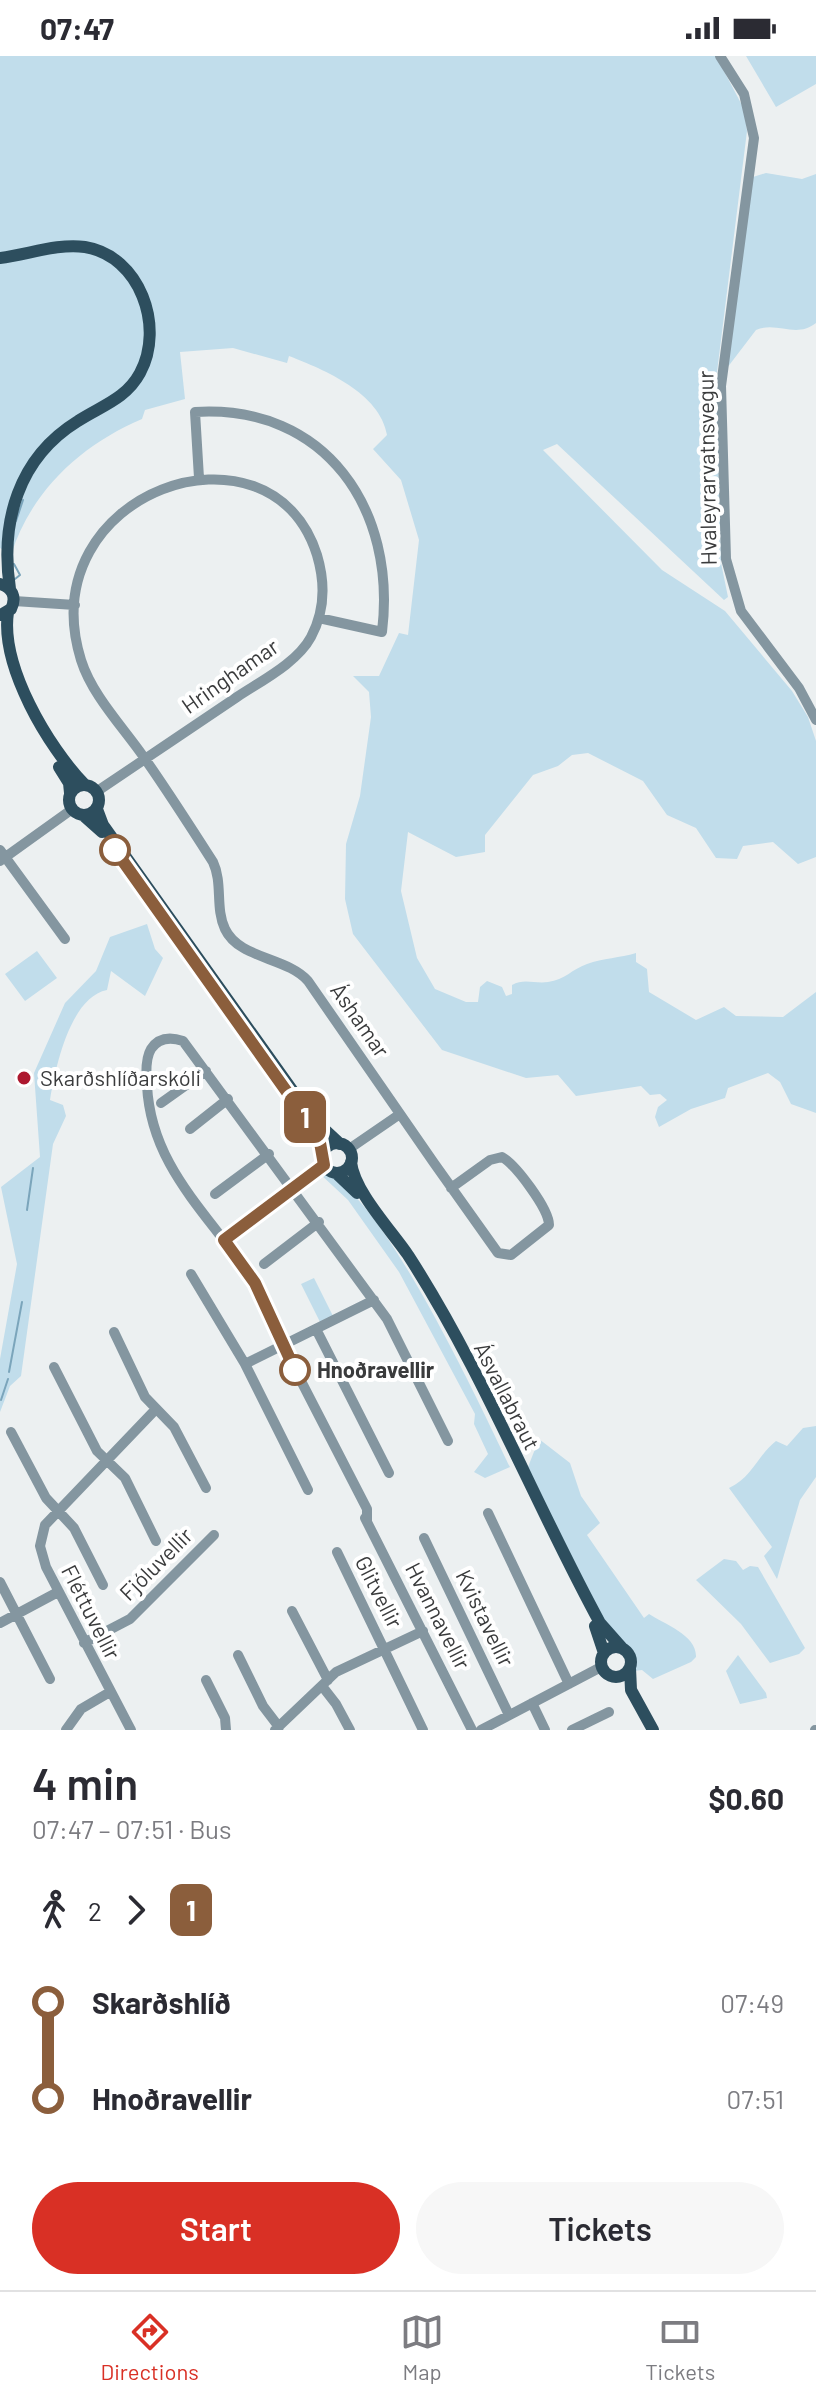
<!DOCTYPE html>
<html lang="en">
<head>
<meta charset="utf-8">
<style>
  :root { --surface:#fff; --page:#f7f7f7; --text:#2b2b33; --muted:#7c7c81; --line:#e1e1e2; --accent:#d93025 }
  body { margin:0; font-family:Barlow,sans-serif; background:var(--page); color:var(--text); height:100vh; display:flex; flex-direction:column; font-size:30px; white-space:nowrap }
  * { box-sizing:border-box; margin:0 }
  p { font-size:26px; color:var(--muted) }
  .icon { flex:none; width:44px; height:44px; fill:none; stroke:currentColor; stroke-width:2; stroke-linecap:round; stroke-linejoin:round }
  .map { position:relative; height:1674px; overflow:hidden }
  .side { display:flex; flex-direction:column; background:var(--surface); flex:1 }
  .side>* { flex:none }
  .badge { padding:0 16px; border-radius:12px; font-size:28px; line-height:52px }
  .map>.badge { position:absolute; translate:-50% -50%; box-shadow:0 0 0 4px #fff }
  .legs { display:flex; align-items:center; gap:12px; height:88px; padding:0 32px; font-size:26px }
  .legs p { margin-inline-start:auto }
  .headline { display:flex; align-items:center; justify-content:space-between; height:136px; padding:0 32px }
  h1 { font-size:44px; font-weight:600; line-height:60px }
  .button { display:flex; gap:16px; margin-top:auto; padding:16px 32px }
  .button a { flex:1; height:92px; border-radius:48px; background:var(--accent); color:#fff; font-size:32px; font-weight:600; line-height:92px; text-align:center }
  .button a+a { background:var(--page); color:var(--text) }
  ul { padding:0 32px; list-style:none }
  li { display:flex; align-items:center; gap:28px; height:96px; font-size:30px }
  li i { display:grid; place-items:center; width:12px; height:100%; margin:0 10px; background:currentColor }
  li i::after { content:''; width:20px; height:20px; margin:-10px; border:6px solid; border-radius:50%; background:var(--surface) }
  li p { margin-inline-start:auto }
  li:first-child i { background:linear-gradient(#0000 50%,currentColor 0) }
  li:last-child i { background:linear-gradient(currentColor 50%,#0000 0) }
  .status { display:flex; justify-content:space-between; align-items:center; height:56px; padding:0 40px; background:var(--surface); direction:ltr }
  .status svg { height:22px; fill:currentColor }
  .tabs { display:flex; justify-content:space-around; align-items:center; height:112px; border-top:2px solid var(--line); background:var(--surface); font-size:22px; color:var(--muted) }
  .tabs a { display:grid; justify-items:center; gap:4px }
  .tabs .selected { color:var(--accent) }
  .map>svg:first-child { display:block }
  .green { fill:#c1ddeb }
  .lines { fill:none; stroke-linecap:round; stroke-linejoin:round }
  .stream { stroke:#7ba5bb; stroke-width:2 }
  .minor { stroke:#8496a0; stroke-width:10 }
  .major { stroke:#2d4e5e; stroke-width:12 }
  .line-1-casing { stroke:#fff; stroke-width:18 }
  .line-1 { stroke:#8b5e3c; stroke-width:12 }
  .stop-1-dot { fill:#fff; stroke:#8b5e3c; stroke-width:4 }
  .poi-dot { fill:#ad182f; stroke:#fff; stroke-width:3 }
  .labels { text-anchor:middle; stroke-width:8; stroke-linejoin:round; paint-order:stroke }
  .street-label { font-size:22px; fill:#3a3b3c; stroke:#fff }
  .poi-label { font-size:22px; fill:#3a3b3c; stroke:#fff; text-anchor:start }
  .stop-label { font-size:22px; font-weight:bold; fill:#3a3b3c; stroke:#fff; text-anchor:start }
</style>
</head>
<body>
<div class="status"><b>07:47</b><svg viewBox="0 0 49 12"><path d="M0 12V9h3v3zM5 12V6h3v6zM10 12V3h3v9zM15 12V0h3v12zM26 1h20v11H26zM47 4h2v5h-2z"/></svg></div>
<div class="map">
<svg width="816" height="1674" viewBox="0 0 816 1674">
  <rect width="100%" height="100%" fill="#ecf0f1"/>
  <path class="green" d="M 0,0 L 716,0 L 744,53 L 747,75 L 717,316 L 711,326 L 717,359 L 721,507 L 728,541 L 724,544 L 557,388 L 543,394 L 662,514 L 725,555 L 792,635 L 808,661 L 816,685 L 816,801 L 798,808 L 773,786 L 743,790 L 737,803 L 716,802 L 696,772 L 667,759 L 643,725 L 588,697 L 572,699 L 558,710 L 533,719 L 485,779 L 485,796 L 456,801 L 408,776 L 401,835 L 417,902 L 435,933 L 466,946 L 478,946 L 480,931 L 487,925 L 502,931 L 506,940 L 512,938 L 512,929 C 524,922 535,928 548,926 C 565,924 572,913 587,908 C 603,902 620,902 636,897 L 636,906 L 647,913 L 649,936 L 696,964 L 724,951 L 736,960 L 783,961 L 816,936 L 816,1057 L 791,1048 L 780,1026 L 768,1017 L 728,1032 L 725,1042 L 691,1053 L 659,1071 L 655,1061 L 658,1051 L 667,1044 L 660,1038 L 650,1039 L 641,1030 L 576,1040 L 558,1019 L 526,1022 L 442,994 L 353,878 L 345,843 L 346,788 L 360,740 L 371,661 L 369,636 L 353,620 L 379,620 L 399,577 L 408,579 L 419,484 L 401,424 L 373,393 L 387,379 C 380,337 325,314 289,300 L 287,307 L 233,292 L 180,296 L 185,343 L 145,354 L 142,363 C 81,389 31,435 11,499 L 0,492 Z
    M 746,0 L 816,0 L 816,28 L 776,51 Z
    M 766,117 L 802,123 L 816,118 L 816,267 C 796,283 777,265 756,274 L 727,312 L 753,121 Z
    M 147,868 L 155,893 L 163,902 L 145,940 L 111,915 L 107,934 C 70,941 55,1013 50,1044 L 63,1049 L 66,1060 L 53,1088 L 21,1320 L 10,1330 L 0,1356 L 0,1303 L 17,1208 L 1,1131 L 40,1101 L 34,1017 L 65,947 L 96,915 L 110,881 Z
    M 37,895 L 57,922 L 25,945 L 5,918 Z
    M 319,1117 C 375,1119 484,1358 510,1411 L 485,1422 L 474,1416 L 488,1398 L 474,1368 L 475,1358 L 399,1216 L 348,1144 Z
    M 314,1222 L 333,1260 L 320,1266 L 301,1228 Z
    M 816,1370 L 816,1421 L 800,1444 L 777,1523 L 764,1500 L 772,1491 L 729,1432 C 752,1422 757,1400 776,1385 L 787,1390 L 803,1372 Z
    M 539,1383 L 570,1407 L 581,1440 L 600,1467 L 587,1479 L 644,1562 L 649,1558 C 664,1568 697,1579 696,1601 L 691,1606 L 653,1623 L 642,1614 L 634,1615 L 634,1596 L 603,1567 L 528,1411 Z
    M 724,1503 L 736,1505 L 743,1514 L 750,1510 L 758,1511 L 805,1592 L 799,1598 L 770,1607 L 741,1568 L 696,1524 Z
    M 738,1599 L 766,1637 L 767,1642 L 740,1648 L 726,1615 Z"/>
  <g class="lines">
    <path class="stream" d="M 16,465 L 23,444
      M 14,508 L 20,519 L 15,523
      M 27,1154 L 33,1112
      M 9,1316 L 22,1246
      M 1,1344 L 8,1323"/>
    <path class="minor" d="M 720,0 L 744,38 L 754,82 L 721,330 L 726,503 L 741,555 L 799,632 L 816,664
      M 199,422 L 195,356 C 326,348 397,454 382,576 L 319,562
      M 14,545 L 75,549
      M 96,736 C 143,704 190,673 237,641 C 261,625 297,607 311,581 C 325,555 325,526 317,499 C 271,353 29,435 81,604 C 92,639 122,670 143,700 C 167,734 190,770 213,806 C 223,827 215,852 225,873 C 239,903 287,901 308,925 L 434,1107 L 498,1197 L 511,1199 L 549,1169 C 549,1153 516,1109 502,1101 L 490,1104 L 451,1132
      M 0,794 L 65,883
      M 0,805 L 71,754
      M 161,1047 L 206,1015
      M 190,1073 L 228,1043
      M 349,1093 L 400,1058
      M 215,1138 L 269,1098
      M 224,1184 L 324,1109
      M 264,1208 L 319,1166
      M 191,1218 L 245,1308 L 308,1434
      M 316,1273 L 389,1417
      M 114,1276 L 145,1341 L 174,1371 L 206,1432
      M 245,1308 L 374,1244
      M 54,1311 L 97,1395 L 125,1422 L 156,1485
      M 11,1376 L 46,1442 L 74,1472 L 103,1529
      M 488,1457 L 569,1628
      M 365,1462 L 472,1674
      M 367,1465 L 367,1453 L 267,1259 C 262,1248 260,1236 253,1225 C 211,1159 151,1113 147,1029 C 146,1018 145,1003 151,993 C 159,981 171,981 183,985 L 387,1263 L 448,1385
      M 424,1482 L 509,1659
      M 337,1496 L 423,1674
      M 0,1526 L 50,1623
      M 292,1555 L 328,1624
      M 0,1567 L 58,1536
      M 84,1587 L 130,1563 L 214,1479
      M 238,1599 L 263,1650 L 279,1671
      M 206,1624 L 225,1662 L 226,1674
      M 322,1630 L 336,1648 L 350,1674
      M 532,1647 L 545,1674
      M 66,1674 L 81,1653 L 110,1636
      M 131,1674 L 46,1511 L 40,1490 L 45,1469 L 156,1353
      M 275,1674 L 336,1616 L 423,1575
      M 481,1674 L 601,1611
      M 572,1674 L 609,1656
      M 815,1674 L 816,1674"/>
    <path class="major" d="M 0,202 C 27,199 57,187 85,191 C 140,200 165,271 140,317 C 126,343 101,350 78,365 C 18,402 0,466 10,533
      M 0,528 C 12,531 17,541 11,553 L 1,559
      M 8,556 C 0,610 48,691 85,729
      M 59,711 L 69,727 L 70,737
      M69 744a15 15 0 1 1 30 0a15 15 0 1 1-30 0Z
      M 97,753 L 103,769 L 312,1062 L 340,1088
      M 84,760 L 102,776
      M 310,1068 L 319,1081 L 323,1097
      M322 1102a15 15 0 1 1 30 0a15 15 0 1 1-30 0Z
      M 351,1106 C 354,1135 391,1174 408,1199 C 483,1315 534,1446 600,1567 L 623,1593
      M 336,1117 L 357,1137
      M 595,1570 L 604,1597
      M601 1606a15 15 0 1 1 30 0a15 15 0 1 1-30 0Z
      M 630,1612 L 631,1634 L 653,1674"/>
  </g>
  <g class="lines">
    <g class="line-1-casing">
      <path id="line-1" d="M 115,794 L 319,1081 L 324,1109 L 224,1184 L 255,1227 L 295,1314"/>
    </g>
    <use href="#line-1" class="line-1"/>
  </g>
  <g class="stop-1-dot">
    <circle cx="115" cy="794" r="14"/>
    <circle cx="295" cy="1314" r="14"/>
  </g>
  <circle class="poi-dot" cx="24" cy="1022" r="8"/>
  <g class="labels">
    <g class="street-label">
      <text transform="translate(707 412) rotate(-91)" y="8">Hvaleyrarvatnsvegur</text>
      <text transform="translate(230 620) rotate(-35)" y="8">Hringhamar</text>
      <text transform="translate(360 964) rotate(55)" y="8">Áshamar</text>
      <text transform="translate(507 1340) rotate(63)" y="8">Ásvallabraut</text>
      <text transform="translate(156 1508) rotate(-45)" y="8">Fjóluvellir</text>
      <text transform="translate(379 1536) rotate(63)" y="8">Glitvellir</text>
      <text transform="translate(91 1556) rotate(63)" y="8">Fléttuvellir</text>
      <text transform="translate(438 1560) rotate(63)" y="8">Hvannavellir</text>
      <text transform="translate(485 1562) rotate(64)" y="8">Kvistavellir</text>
    </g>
    <g class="poi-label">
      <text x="40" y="1030">Skarðshlíðarskóli</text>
    </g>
    <g class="stop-label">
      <text x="317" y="1322">Hnoðravellir</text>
    </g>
  </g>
</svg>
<b class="badge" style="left:305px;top:1061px;background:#8b5e3c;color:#fff">1</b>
</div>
<section class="side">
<div class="headline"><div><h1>4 min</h1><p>07:47 – 07:51 · Bus</p></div><b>$0.60</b></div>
<div class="legs"><svg class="icon" aria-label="walk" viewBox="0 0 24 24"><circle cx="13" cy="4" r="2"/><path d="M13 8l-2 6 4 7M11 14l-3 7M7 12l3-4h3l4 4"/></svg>2<svg class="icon" aria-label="forward" viewBox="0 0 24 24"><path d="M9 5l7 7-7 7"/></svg><b class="badge" style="background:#8b5e3c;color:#fff">1</b></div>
<ul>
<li><i style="color:#8b5e3c"></i><b>Skarðshlíð</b><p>07:49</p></li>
<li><i style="color:#8b5e3c"></i><b>Hnoðravellir</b><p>07:51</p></li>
</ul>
<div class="button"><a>Start</a><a>Tickets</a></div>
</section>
<nav class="tabs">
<a class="selected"><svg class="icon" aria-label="directions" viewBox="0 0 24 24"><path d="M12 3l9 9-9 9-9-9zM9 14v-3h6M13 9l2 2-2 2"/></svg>Directions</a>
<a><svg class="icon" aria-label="map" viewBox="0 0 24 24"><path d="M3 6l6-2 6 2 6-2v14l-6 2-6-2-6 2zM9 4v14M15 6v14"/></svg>Map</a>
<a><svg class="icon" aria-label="tickets" viewBox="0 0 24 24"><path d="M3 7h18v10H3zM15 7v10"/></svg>Tickets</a>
</nav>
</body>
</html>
